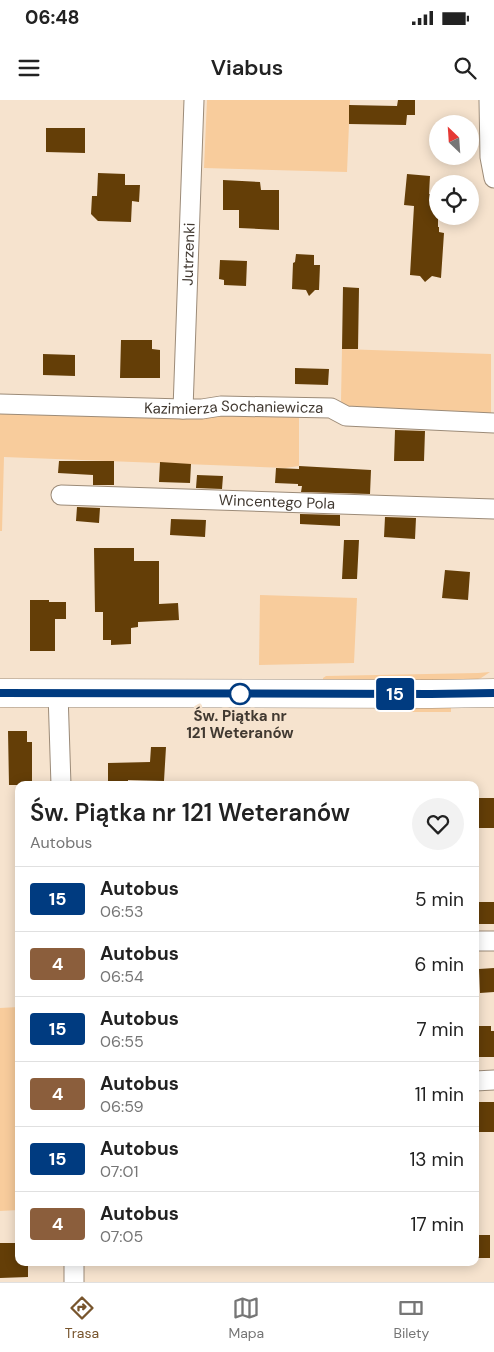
<!DOCTYPE html>
<html lang="pl">
<head>
<meta charset="utf-8">
<style>
  :root { --surface:#fff; --page:#f2f2f2; --text:#222; --muted:#767676; --line:#e0e0e0; --accent:#78552d }
  body { margin:0; font-family:"DM Sans",sans-serif; background:var(--page); color:var(--text); height:100vh; display:flex; flex-direction:column; font-size:19px; white-space:nowrap }
  * { box-sizing:border-box; margin:0 }
  p { font-size:16px; color:var(--muted) }
  .icon { flex:none; width:28px; height:28px; fill:none; stroke:currentColor; stroke-width:2; stroke-linecap:round; stroke-linejoin:round }
  .map { position:relative; flex:1; overflow:hidden }
  .side { position:absolute; left:15px; top:681px; width:464px; height:485px; display:flex; flex-direction:column; background:var(--surface); border-radius:10px; box-shadow:0 2px 12px #0003 }
  .side>* { flex:none }
  .badge { padding:0 10px; border-radius:4px; font-size:18px; line-height:32px }
  .needle { width:32px; rotate:335deg }
  .buttons { position:absolute; left:429px; top:15px; display:grid; gap:10px }
  .buttons a { display:grid; place-items:center; width:50px; height:50px; border-radius:50%; background:var(--surface); box-shadow:0 2px 12px #0003; font-size:25px }
  .map>.badge { position:absolute; translate:-50% -50%; box-shadow:0 0 0 2px #fff }
  .round { display:grid; place-items:center; flex:none; width:52px; height:52px; border-radius:26px; background:var(--page) }
  .overview { display:flex; align-items:center; justify-content:space-between; height:85px; padding:0 15px }
  h1 { font-size:24px; font-weight:600; line-height:38px }
  ul { padding:0; list-style:none }
  li { display:flex; align-items:center; gap:15px; height:65px; padding:0 15px; border-top:1px solid var(--line) }
  li div { flex:1 }
  li b { display:block; font-size:19px }
  li em { font-style:normal }
  li .badge { min-width:55px; font-weight:700; text-align:center }
  .status { display:flex; justify-content:space-between; align-items:center; height:35px; padding:0 25px; background:var(--surface); direction:ltr }
  .status svg { height:14px; fill:currentColor }
  header { display:flex; justify-content:space-between; align-items:center; height:65px; padding:0 15px; background:var(--surface); font-size:22px; font-weight:600 }
  .dock { display:flex; justify-content:space-around; align-items:center; height:70px; border-top:1px solid var(--line); background:var(--surface); font-size:14px; color:var(--muted) }
  .dock a { display:grid; justify-items:center; gap:2px }
  .dock .current { color:var(--accent) }
  .map>svg:first-child { display:block }
  .green { fill:#f8cc9c }
  .building { fill:#643e07 }
  .lines { fill:none; stroke-linecap:round; stroke-linejoin:round }
  .street-casing { stroke:#9c8b78; stroke-width:21 }
  .secondary-casing { stroke:#9c8b78; stroke-width:29 }
  .street { stroke:#fff; stroke-width:19 }
  .secondary { stroke:#fff; stroke-width:28 }
  .line-casing { stroke:#fff; stroke-width:11 }
  .line { stroke:#003b80; stroke-width:8 }
  .stop-dot { fill:#fff; stroke:#003b80; stroke-width:2.5 }
  .labels { text-anchor:middle; stroke-width:5; stroke-linejoin:round; paint-order:stroke }
  .street-label { font-size:15px; fill:#413931; stroke:#f6e3ce }
  .stop-label { font-size:15px; font-weight:bold; fill:#413931; stroke:#f6e3ce }
</style>
</head>
<body>
<div class="status"><b>06:48</b><svg viewBox="0 0 49 12"><path d="M0 12V9h3v3zM5 12V6h3v6zM10 12V3h3v9zM15 12V0h3v12zM26 1h20v11H26zM47 4h2v5h-2z"/></svg></div>
<header><svg class="icon" aria-label="menu" viewBox="0 0 24 24"><path d="M4 6h16M4 12h16M4 18h16"/></svg>Viabus<svg class="icon" aria-label="search" viewBox="0 0 24 24"><circle cx="10" cy="10" r="6"/><path d="M15 15l6 6"/></svg></header>
<div class="map">
<svg width="494" height="1182" viewBox="0 0 494 1182">
  <rect width="100%" height="100%" fill="#f6e3ce"/>
  <path class="green" d="M 207,0 L 350,0 L 347,72 L 204,68 Z
    M 342,249 L 491,254 L 491,317 L 346,310 L 341,301 Z
    M 0,312 L 220,312 L 299,315 L 299,366 L 285,368 L 4,357 L 2,431 L 0,431 Z
    M 260,495 L 357,498 L 354,563 L 259,565 Z
    M 490,572 L 481,578 L 475,580 L 323,582 L 323,578 L 326,576 L 478,573 Z
    M 451,606 L 451,612 L 391,612 L 391,607 Z
    M 19,907 L 19,1110 L 0,1111 L 0,908 Z"/>
  <path class="building" d="M 398,0 L 415,0 L 415,15 L 407,15 L 406,25 L 349,24 L 349,5 L 397,6 Z
    M 46,28 L 85,28 L 85,53 L 46,52 Z
    M 98,73 L 125,74 L 125,85 L 140,85 L 139,102 L 132,101 L 131,122 L 98,121 L 91,114 L 92,96 L 97,96 Z
    M 407,74 L 430,76 L 429,94 L 438,94 L 438,127 L 439,127 L 439,132 L 444,133 L 441,178 L 432,176 L 425,182 L 420,176 L 410,175 L 414,106 L 404,105 Z
    M 223,80 L 260,82 L 261,90 L 279,90 L 279,130 L 239,128 L 239,110 L 223,110 Z
    M 296,154 L 314,155 L 314,165 L 320,165 L 319,190 L 315,190 L 309,196 L 306,190 L 292,189 L 293,163 L 295,162 Z
    M 220,160 L 247,161 L 246,186 L 224,185 L 224,180 L 219,179 Z
    M 343,187 L 359,188 L 358,249 L 342,249 Z
    M 121,240 L 152,240 L 152,249 L 160,250 L 160,278 L 120,278 Z
    M 43,254 L 75,255 L 75,276 L 43,275 Z
    M 295,268 L 329,269 L 328,285 L 295,284 Z
    M 395,330 L 425,331 L 424,361 L 394,361 Z
    M 59,361 L 114,361 L 114,385 L 93,385 L 93,375 L 58,373 Z
    M 160,362 L 191,364 L 190,383 L 159,382 Z
    M 299,366 L 371,370 L 370,394 L 301,392 L 302,386 L 298,386 L 298,384 L 275,383 L 276,368 L 299,369 Z
    M 197,375 L 223,376 L 222,389 L 196,388 Z
    M 77,407 L 100,408 L 99,423 L 76,421 Z
    M 300,414 L 340,415 L 340,426 L 300,424 Z
    M 385,417 L 416,418 L 415,439 L 384,437 Z
    M 171,419 L 206,420 L 205,437 L 170,435 Z
    M 344,440 L 359,440 L 357,479 L 342,479 Z
    M 94,448 L 134,448 L 134,461 L 159,461 L 159,504 L 178,503 L 179,520 L 138,522 L 138,527 L 131,528 L 131,544 L 111,545 L 111,540 L 103,540 L 103,512 L 95,512 Z
    M 445,470 L 470,472 L 468,500 L 442,498 Z
    M 30,500 L 49,500 L 49,502 L 66,502 L 66,519 L 55,519 L 55,551 L 30,551 Z
    M 8,631 L 27,631 L 27,642 L 32,642 L 32,685 L 9,685 Z
    M 151,647 L 166,647 L 164,681 L 128,680 L 128,685 L 108,685 L 108,663 L 150,662 Z
    M 475,698 L 494,698 L 494,728 L 475,728 Z
    M 475,802 L 494,802 L 494,824 L 475,824 Z
    M 494,868 L 494,892 L 480,893 L 479,869 Z
    M 476,926 L 491,926 L 491,931 L 494,931 L 494,957 L 477,957 Z
    M 475,1002 L 494,1002 L 494,1032 L 475,1032 Z
    M 475,1135 L 490,1135 L 490,1158 L 475,1158 Z
    M 0,1143 L 19,1143 L 19,1162 L 28,1162 L 28,1177 L 0,1178 Z"/>
  <g class="lines">
    <g class="street-casing">
      <g id="street">
        <path d="M 489,0 L 490,57 L 494,78"/>
        <path id="s1" d="M 0,304 L 183,309 L 202,309 L 221,306 L 331,308 L 346,316 L 494,323"/>
        <path id="s2" d="M 183,309 L 194,0"/>
        <path id="s3" d="M 61,395 L 494,409"/>
        <path d="M 58,593 L 61,685"/>
        <path d="M 475,841 L 494,841"/>
        <path d="M 475,981 L 494,980"/>
        <path d="M 74,1162 L 74,1182"/>
      </g>
    </g>
    <g class="secondary-casing">
      <path id="secondary" d="M 0,593 L 431,594 L 494,593"/>
    </g>
    <use href="#street" class="street"/>
    <use href="#secondary" class="secondary"/>
  </g>
  <g class="lines">
    <g class="line-casing">
      <path id="line" d="M 0,593 L 431,594 L 494,593"/>
    </g>
    <use href="#line" class="line"/>
  </g>
  <circle class="stop-dot" cx="240" cy="594" r="10"/>
  <g class="labels">
    <g class="street-label">
      <text dy="5" stroke="none"><textPath href="#s2" startOffset="155">Jutrzenki</textPath></text>
      <text dy="5" stroke="none"><textPath href="#s1" startOffset="234">Kazimierza Sochaniewicza</textPath></text>
      <text dy="5" stroke="none"><textPath href="#s3" startOffset="216">Wincentego Pola</textPath></text>
    </g>
    <g class="stop-label">
      <text x="240" y="621">Św. Piątka nr<tspan x="240" dy="17">121 Weteranów</tspan></text>
    </g>
  </g>
</svg>
<div class="buttons">
<a><svg class="needle" viewBox="-14 -14 28 28"><path d="M0-13l5 13h-10z" fill="#e53935"/><path d="M0 13l5-13h-10z" fill="#767676"/></svg></a>
<a><svg class="icon" aria-label="locate" viewBox="0 0 24 24"><circle cx="12" cy="12" r="6"/><path d="M12 2v4M12 18v4M2 12h4M18 12h4"/></svg></a>
</div>
<b class="badge" style="left:395px;top:594px;background:#003b80;color:#fff">15</b>
<section class="side">
<div class="overview"><div><h1>Św. Piątka nr 121 Weteranów</h1><p>Autobus</p></div><a class="round"><svg class="icon" aria-label="heart" viewBox="0 0 24 24"><path d="M12 20l-8-8c-3-5 5-10 8-4 3-6 11-1 8 4z"/></svg></a></div>
<ul>
<li><span class="badge" style="background:#003b80;color:#fff">15</span><div><b>Autobus</b><p>06:53</p></div><em>5 min</em></li>
<li><span class="badge" style="background:#8b5e3c;color:#fff">4</span><div><b>Autobus</b><p>06:54</p></div><em>6 min</em></li>
<li><span class="badge" style="background:#003b80;color:#fff">15</span><div><b>Autobus</b><p>06:55</p></div><em>7 min</em></li>
<li><span class="badge" style="background:#8b5e3c;color:#fff">4</span><div><b>Autobus</b><p>06:59</p></div><em>11 min</em></li>
<li><span class="badge" style="background:#003b80;color:#fff">15</span><div><b>Autobus</b><p>07:01</p></div><em>13 min</em></li>
<li><span class="badge" style="background:#8b5e3c;color:#fff">4</span><div><b>Autobus</b><p>07:05</p></div><em>17 min</em></li>
</ul>
</section>
</div>
<nav class="dock">
<a class="current"><svg class="icon" aria-label="directions" viewBox="0 0 24 24"><path d="M12 3l9 9-9 9-9-9zM9 14v-3h6M13 9l2 2-2 2"/></svg>Trasa</a>
<a><svg class="icon" aria-label="map" viewBox="0 0 24 24"><path d="M3 6l6-2 6 2 6-2v14l-6 2-6-2-6 2zM9 4v14M15 6v14"/></svg>Mapa</a>
<a><svg class="icon" aria-label="tickets" viewBox="0 0 24 24"><path d="M3 7h18v10H3zM15 7v10"/></svg>Bilety</a>
</nav>
</body>
</html>
